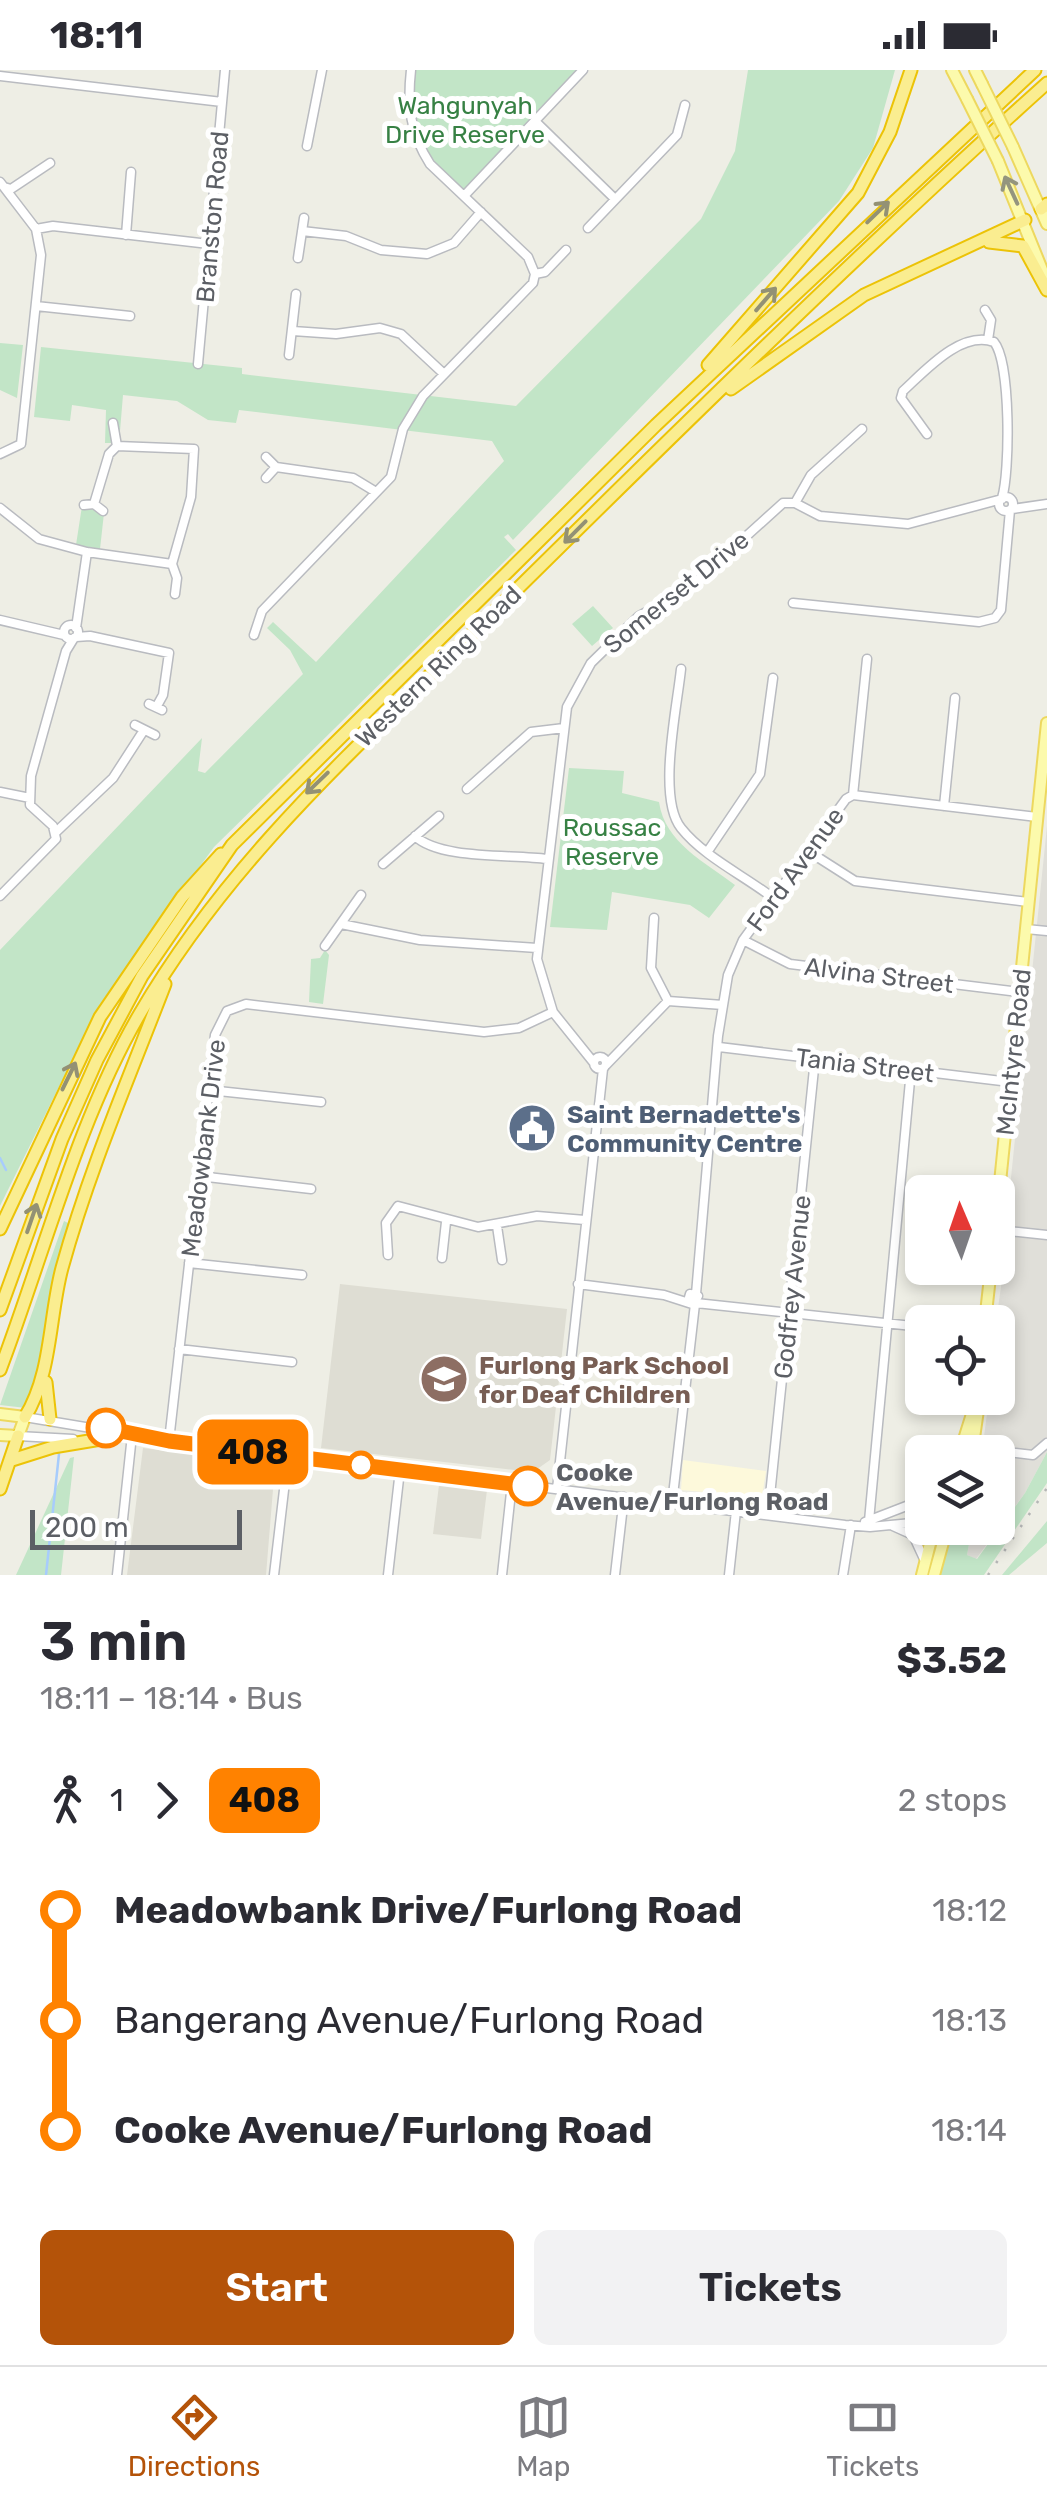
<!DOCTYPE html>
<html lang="en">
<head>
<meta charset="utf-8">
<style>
  :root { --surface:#fff; --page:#f2f2f3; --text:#2b2b33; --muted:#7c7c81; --line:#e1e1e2; --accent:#b45309 }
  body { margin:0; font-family:Rubik,sans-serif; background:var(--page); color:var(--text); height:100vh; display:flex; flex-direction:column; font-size:38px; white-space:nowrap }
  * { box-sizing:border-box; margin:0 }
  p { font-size:32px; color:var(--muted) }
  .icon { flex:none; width:55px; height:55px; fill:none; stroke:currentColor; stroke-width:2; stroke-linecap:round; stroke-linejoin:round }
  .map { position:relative; height:1505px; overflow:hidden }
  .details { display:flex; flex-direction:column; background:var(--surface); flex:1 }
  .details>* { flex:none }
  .badge { padding:0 20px; border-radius:15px; font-size:35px; line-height:65px }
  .needle { width:65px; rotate:358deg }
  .fabs { position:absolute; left:905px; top:1105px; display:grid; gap:20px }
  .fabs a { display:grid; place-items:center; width:110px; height:110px; border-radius:15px; background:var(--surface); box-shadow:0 5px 15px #0003; font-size:50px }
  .scale { position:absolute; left:30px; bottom:25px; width:212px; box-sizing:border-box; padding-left:10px; border:5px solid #5c5f65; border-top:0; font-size:28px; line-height:35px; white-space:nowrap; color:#5c5f65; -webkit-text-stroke:8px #fff; paint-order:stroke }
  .map>.badge { position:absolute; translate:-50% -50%; box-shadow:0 0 0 5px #fff }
  .legs { display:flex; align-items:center; gap:15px; height:110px; padding:0 40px; font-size:32px }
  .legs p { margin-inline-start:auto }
  .summary { display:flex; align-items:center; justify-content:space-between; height:170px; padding:0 40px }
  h1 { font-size:55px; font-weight:600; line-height:75px }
  .cta { display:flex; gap:20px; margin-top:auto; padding:20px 40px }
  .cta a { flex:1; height:115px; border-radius:15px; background:var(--accent); color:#fff; font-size:40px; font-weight:600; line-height:115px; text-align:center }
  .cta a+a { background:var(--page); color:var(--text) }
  ul { padding:0 40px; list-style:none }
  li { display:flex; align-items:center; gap:35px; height:110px; font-size:38px }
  li i { display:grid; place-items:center; width:15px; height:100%; margin:0 12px; background:currentColor }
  li i::after { content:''; width:25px; height:25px; margin:-12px; border:8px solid; border-radius:50%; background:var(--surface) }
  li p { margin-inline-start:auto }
  li:first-child i { background:linear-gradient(#0000 50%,currentColor 0) }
  li:last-child i { background:linear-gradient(currentColor 50%,#0000 0) }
  .status { display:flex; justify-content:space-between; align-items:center; height:70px; padding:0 50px; background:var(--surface); direction:ltr }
  .status svg { height:28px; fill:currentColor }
  .menu { display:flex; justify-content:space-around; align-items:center; height:140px; border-top:2px solid var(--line); background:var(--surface); font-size:28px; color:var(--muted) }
  .menu a { display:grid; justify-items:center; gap:5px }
  .menu .on { color:var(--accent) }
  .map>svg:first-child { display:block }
  .commercial { fill:#fdf9db }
  .industrial { fill:#e0dfd9 }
  .education { fill:#deddd3 }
  .green { fill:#c2e5c7 }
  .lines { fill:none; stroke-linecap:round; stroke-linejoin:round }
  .stream { stroke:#a7ccfc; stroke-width:2.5 }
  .minor-casing { stroke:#b9bbc0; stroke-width:11 }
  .major-casing { stroke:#edd85f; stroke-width:14 }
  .highway-casing { stroke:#ecc307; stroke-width:15 }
  .minor { stroke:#fff; stroke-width:8 }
  .major { stroke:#fcfaac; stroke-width:10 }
  .highway { stroke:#faed90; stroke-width:11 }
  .rail { stroke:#b5b6b6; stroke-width:2.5; stroke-dasharray:2.5 12; stroke-linecap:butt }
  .major-bridge-casing { stroke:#edd85f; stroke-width:14; stroke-linecap:butt }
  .major-bridge { stroke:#fcfaac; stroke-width:10 }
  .oneway { stroke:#94957e }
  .oneway2 { stroke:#939174 }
  .line-1-casing { stroke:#fff; stroke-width:22 }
  .line-1 { stroke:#ff8200; stroke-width:15 }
  .stop-1-dot { fill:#fff; stroke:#ff8200; stroke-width:5 }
  .labels { text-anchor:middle; stroke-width:10; stroke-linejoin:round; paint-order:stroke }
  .park-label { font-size:25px; fill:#378144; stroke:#fff }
  .street-label { font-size:25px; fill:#5c5f65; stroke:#fff }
  .service-label { font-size:25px; font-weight:bold; fill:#4e5e75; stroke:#fff; text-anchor:start }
  .education-label { font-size:25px; font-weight:bold; fill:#785e54; stroke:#fff; text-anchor:start }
  .stop-label { font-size:25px; font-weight:bold; fill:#5c5f65; stroke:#fff; text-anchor:start }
</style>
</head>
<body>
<div class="status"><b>18:11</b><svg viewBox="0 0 49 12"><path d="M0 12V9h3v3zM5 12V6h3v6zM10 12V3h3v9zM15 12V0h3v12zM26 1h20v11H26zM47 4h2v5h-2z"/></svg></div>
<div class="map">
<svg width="1047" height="1505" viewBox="0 0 1047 1505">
  <rect width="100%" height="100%" fill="#eeeee5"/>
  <path class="commercial" d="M 683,1390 L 766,1401 L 762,1427 L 681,1420 Z"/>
  <path class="industrial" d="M 1047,756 L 1047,1382 L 1025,1423 L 976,1489 L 967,1485 L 972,1458 L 998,1458 L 998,1382 L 982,1382 L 989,1328 L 998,1328 L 996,1252 L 1010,1154 L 1008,1137 Z"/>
  <path class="education" d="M 340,1214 L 567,1239 L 550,1390 L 533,1402 L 321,1378 Z
    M 143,1378 L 275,1395 L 266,1505 L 127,1505 Z
    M 439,1415 L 487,1420 L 481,1469 L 433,1464 Z"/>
  <path class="green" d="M 414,0 L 578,0 L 462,122 C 420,79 410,61 414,0 Z
    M 748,0 L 895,0 L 873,78 L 839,131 L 513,470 L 508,464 L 504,467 L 516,480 L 214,777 L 100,934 L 0,1136 L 0,880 L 202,668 L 198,701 L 205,703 L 303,604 L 290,580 L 267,558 L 273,552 L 316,592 L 504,391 L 492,371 L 239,340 L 236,353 L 208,350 L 177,331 L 123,325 L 119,373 L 105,373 L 106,340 L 72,335 L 70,351 L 34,347 L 41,277 L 242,298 L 242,304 L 516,336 L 701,149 L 735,81 Z
    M 0,273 L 23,275 L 17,328 L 0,320 Z
    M 82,436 L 104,443 L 100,479 L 76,475 Z
    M 593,536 L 613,558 L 592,576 L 572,554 Z
    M 569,698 L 624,701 L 622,723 L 659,732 C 665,773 705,792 735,815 L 709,848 L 690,835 L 612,822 L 607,860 L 550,857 Z
    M 325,880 L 329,885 L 323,934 L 309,932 L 311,889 L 320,888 Z
    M 64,1151 L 70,1154 L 35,1313 L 26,1338 L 0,1335 Z
    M 1047,1382 L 1047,1413 L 984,1505 L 938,1505 L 952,1458 L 972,1458 L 967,1485 L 977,1489 L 1025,1423 Z
    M 74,1387 L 61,1505 L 16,1505 L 70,1388 Z
    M 1047,1451 L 1047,1473 L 1009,1505 L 1002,1505 Z"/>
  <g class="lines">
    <path class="stream" d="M 0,1088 L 6,1100
      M 46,1505 L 59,1384"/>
    <g class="minor-casing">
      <path id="minor" d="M 411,0 C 407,36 410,63 430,94 L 528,187 L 535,204
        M 0,6 L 222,32
        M 535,51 L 615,129
        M 307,76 L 322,0
        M 0,112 L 36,159 L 41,185 L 21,374 L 0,384
        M 4,117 L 11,119 L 50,93
        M 464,126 L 583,0
        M 588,158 L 677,65 L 685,35
        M 36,159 L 53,156 L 209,174
        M 302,161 L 346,166 L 381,180 L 427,184 L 454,173 L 481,142
        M 126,165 L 131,102
        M 298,188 L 304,148
        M 36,236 L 130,246
        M 985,240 L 991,250 L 988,270
        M 293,261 L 336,264 L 380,258 L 401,264 L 444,304
        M 289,285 L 296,224
        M 198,294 L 225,0
        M 113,353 L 117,376
        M 927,364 L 901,328 L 903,321 C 925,301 961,260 994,272 C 1011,292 1010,403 1002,428
        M 266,387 L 276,397 L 266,408
        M 276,397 L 353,408 L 376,422
        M999 434a7 7 0 1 1 14 0a7 7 0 1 1-14 0Z
        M 795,433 L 811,405 L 862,359
        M 94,434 L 109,384 L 117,376
        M 84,435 L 94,434 L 103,441
        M 0,438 L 39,469 L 87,482 L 172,494 L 191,427 L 194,379 L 117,376
        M 1012,439 L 1047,434
        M 172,494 L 177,508 L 175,524
        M 793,533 L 979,552 L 995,548 L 1001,540 L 1010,440
        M 0,550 L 64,565
        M64 562a7 7 0 1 1 14 0a7 7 0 1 1-14 0Z
        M 76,558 L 87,482
        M 254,565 L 262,541 L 391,407 L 403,359 L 423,326 L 533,213 L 535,204 L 545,202 L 566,180
        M 76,567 L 90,566 L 169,583 L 163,625 L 158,634
        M 681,599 C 677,638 657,728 681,758 C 704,787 745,806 773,828
        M 149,634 L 162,640
        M 135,655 L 155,665
        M 467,719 L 531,662 L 564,658
        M 0,722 L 30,728
        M 853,725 L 1037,747
        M 944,736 L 955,628
        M 56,762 L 113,708 L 144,660
        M 415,766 C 440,790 512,784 547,789
        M 708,781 L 760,704 L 773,608
        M 808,781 L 855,811 L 1028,832
        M 383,794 L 439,746
        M 0,826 L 56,769 L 53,756 L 30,735 L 31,706 L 66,581 L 74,568
        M 654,848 L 651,898 L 668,931
        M 341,854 L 420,870 L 537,878
        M 1026,859 L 1047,861
        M 743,870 L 790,894 L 1019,922
        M 325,876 L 361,825
        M 719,977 L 1010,1012
        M594 993a6 6 0 1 1 12 0a6 6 0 1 1-12 0Z
        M 594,993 L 553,942 L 537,889 L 567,637 L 591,593 L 639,546 L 688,519 L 783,433 L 795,433 L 820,446 L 908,454 L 1002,429
        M 606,995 L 668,931 L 723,935
        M 209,1020 L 321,1032
        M 199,1106 L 311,1119
        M 497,1156 L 502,1190
        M 998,1160 L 1047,1165
        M 388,1185 L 386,1153 L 398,1136 L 478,1157 L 537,1146 L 585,1150
        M 442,1188 L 446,1152
        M 189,1193 L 302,1205
        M 578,1214 L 664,1225 L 692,1234 L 698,1226 L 690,1224 L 688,1231
        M 696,1224 L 718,966 L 728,905 L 743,870 L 846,729 L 853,725 L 867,589
        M 696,1233 L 922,1257
        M 179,1279 L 292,1292
        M 25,1347 L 169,1371 L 845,1455 L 870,1457 L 922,1452
        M 18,1366 L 73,1369
        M 169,1371 L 215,965 L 227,941 L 246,934 L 484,962 L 519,958 L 553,942
        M 973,1378 L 1033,1385 L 1047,1373
        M 557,1419 L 603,999
        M 672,1434 L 695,1234
        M 768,1445 L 815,989
        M 869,1451 L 911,1000
        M 865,1452 L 909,1435 L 922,1435
        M 893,1456 L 913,1465 L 925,1491
        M 117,1505 L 132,1365
        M 274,1505 L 288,1386
        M 388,1505 L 400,1400
        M 502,1505 L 512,1413
        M 615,1505 L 624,1427
        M 729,1505 L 736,1441
        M 843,1505 L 851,1455"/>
    </g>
    <g class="major-casing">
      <path id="major" d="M 952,0 L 967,29
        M 975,0 L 982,14
        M 1013,77 L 1047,154
        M 998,91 L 1047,212
        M 998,1132 L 1047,653
        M 985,1252 L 991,1198
        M 0,1344 L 25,1347 L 18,1366 L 0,1365
        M 960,1382 L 977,1328
        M 972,1382 L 979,1333
        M 922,1505 L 934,1458
        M 934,1505 L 947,1458"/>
    </g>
    <g class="highway-casing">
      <path id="highway" d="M 1041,139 L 1047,134
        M 989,172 L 1023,176 L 1047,220
        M 708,295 L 858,123 L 890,62 L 911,0
        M 731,319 L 864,225 L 1025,150
        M 0,1159 L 100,947 L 182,827 L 221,784
        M 0,1240 L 62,1069 L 97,990 L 142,906 L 232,775 L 656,355 L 1035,0
        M 0,1300 C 44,1184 77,1052 139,945 C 233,783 365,671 496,540 C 676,362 858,183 1047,13
        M 46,1312 L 50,1349
        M 25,1347 C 52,1304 49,1246 62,1198 C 89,1100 129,1008 165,914
        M 12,1390 L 53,1377 L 107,1368
        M 0,1419 L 18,1366"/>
    </g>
    <use href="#minor" class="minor"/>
    <use href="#major" class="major"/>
    <use href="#highway" class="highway"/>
    <path class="rail" d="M 988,1505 L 1047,1418"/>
    <g class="major-bridge-casing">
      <path id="major-bridge" d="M 982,14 L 1013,77
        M 967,29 L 998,91"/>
    </g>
    <use href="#major-bridge" class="major-bridge"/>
  </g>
  <defs><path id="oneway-shaft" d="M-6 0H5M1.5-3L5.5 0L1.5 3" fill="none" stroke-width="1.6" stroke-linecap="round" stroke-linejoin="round" transform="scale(2.5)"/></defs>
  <use class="oneway" href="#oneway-shaft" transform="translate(1011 120) rotate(-115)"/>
  <g class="oneway2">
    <use href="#oneway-shaft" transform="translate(878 142) rotate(-44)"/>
    <use href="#oneway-shaft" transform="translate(766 229) rotate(-49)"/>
    <use href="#oneway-shaft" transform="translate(575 462) rotate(135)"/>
    <use href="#oneway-shaft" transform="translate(317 713) rotate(136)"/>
    <use href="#oneway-shaft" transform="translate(69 1006) rotate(-64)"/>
    <use href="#oneway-shaft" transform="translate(32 1148) rotate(-71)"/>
  </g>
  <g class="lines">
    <g class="line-1-casing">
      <path id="line-1" d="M 106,1358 L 169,1371 L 528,1416"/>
    </g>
    <use href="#line-1" class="line-1"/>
  </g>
  <defs>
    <g id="civic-disc" transform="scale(2.5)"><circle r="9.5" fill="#5c6f8a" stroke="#fff"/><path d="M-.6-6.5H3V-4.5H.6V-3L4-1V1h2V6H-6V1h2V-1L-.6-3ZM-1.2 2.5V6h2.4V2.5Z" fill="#fff"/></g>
    <g id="school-disc" transform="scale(2.5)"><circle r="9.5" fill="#8d6e63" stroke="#fff"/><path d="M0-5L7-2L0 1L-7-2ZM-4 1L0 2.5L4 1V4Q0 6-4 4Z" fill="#fff"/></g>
  </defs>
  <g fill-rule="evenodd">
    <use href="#civic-disc" x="532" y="1058"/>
    <use href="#school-disc" x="444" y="1309"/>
  </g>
  <g class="stop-1-dot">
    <circle cx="106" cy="1358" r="18"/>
    <circle cx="361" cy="1395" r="12"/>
    <circle cx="528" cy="1416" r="18"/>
  </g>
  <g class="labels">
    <g class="park-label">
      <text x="465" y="44">Wahgunyah<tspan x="465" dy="29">Drive Reserve</tspan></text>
      <text x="612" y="766">Roussac<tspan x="612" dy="29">Reserve</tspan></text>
    </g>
    <g class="street-label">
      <text transform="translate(212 147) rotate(-85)" y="9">Branston Road</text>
      <text transform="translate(676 522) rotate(-39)" y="9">Somerset Drive</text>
      <text transform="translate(438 596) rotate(-44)" y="9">Western Ring Road</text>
      <text transform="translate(795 799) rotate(-54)" y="9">Ford Avenue</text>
      <text transform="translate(879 905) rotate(7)" y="9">Alvina Street</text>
      <text transform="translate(1013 982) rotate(-84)" y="9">McIntyre Road</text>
      <text transform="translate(865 995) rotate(7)" y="9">Tania Street</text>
      <text transform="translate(203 1078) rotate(-83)" y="9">Meadowbank Drive</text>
      <text transform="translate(792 1217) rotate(-84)" y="9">Godfrey Avenue</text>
    </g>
    <g class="service-label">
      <text x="567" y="1053">Saint Bernadette's<tspan x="567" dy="29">Community Centre</tspan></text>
    </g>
    <g class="education-label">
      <text x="479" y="1304">Furlong Park School<tspan x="479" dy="29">for Deaf Children</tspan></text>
    </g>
    <g class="stop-label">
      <text x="556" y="1411">Cooke<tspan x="556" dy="29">Avenue/Furlong Road</tspan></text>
    </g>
  </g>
</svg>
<div class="fabs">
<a><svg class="needle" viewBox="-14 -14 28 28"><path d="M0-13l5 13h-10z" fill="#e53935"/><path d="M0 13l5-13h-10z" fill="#7c7c81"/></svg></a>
<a><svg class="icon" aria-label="locate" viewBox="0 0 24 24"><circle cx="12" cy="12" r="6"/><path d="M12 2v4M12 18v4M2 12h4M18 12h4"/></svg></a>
<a><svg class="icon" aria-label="layers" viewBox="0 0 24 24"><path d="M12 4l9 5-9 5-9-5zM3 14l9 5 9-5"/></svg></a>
</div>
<div class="scale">200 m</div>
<b class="badge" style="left:253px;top:1382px;background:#ff8200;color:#111">408</b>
</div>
<section class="details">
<div class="summary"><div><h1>3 min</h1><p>18:11 – 18:14 · Bus</p></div><b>$3.52</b></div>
<div class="legs"><svg class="icon" aria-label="walk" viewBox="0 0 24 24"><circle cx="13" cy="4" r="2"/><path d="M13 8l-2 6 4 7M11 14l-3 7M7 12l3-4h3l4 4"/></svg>1<svg class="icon" aria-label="forward" viewBox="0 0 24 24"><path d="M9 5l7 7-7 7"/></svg><b class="badge" style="background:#ff8200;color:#111">408</b><p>2 stops</p></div>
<ul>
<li><i style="color:#ff8200"></i><b>Meadowbank Drive/Furlong Road</b><p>18:12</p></li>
<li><i style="color:#ff8200"></i><span>Bangerang Avenue/Furlong Road</span><p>18:13</p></li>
<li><i style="color:#ff8200"></i><b>Cooke Avenue/Furlong Road</b><p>18:14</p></li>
</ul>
<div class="cta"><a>Start</a><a>Tickets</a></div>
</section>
<nav class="menu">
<a class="on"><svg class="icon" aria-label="directions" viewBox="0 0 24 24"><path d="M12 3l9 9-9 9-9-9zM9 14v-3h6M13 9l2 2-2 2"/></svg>Directions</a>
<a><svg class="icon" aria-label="map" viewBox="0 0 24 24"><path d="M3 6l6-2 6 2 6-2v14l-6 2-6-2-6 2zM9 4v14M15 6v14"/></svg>Map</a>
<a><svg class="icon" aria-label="tickets" viewBox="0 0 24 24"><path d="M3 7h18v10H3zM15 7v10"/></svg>Tickets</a>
</nav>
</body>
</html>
